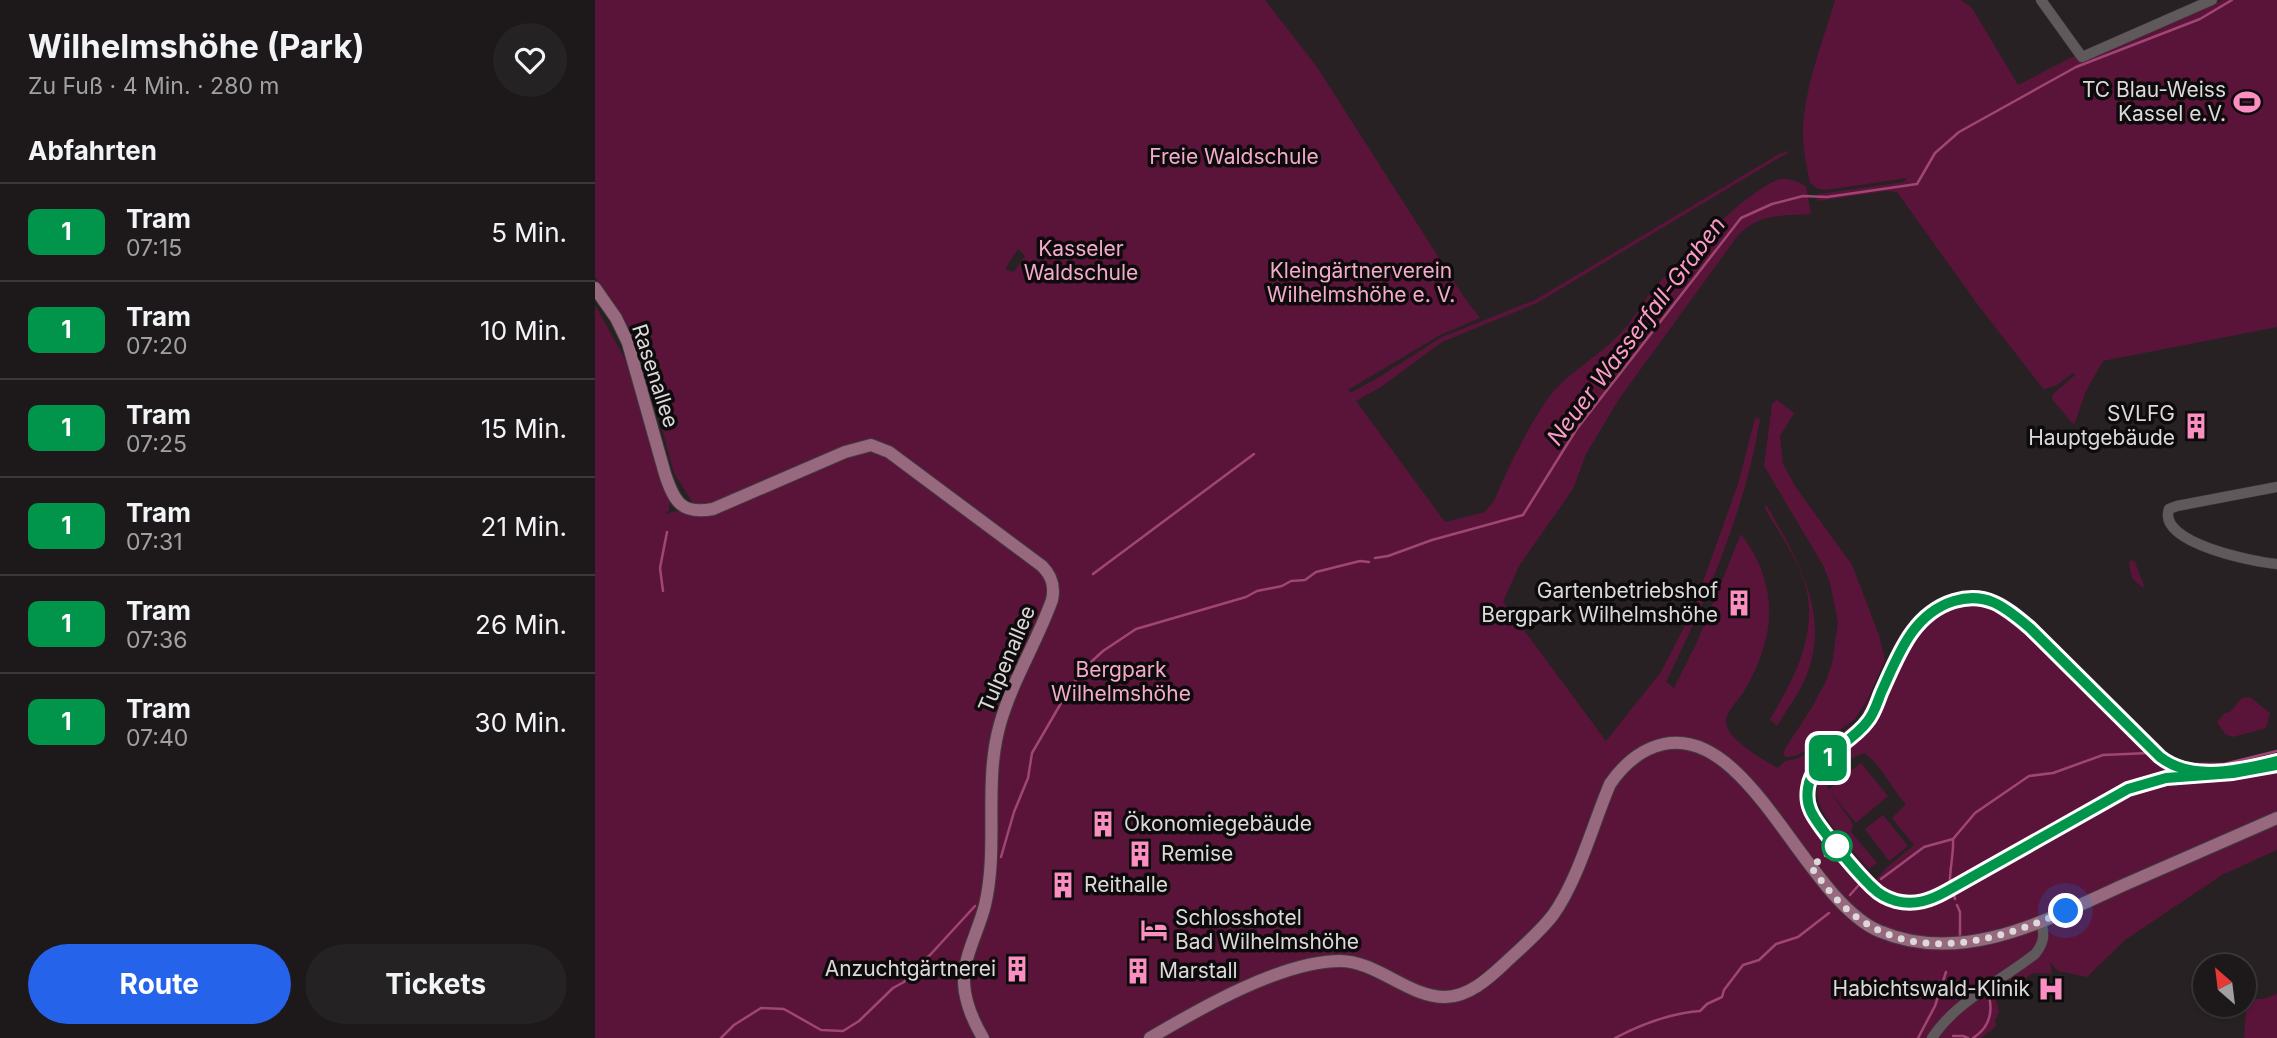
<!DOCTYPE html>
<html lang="de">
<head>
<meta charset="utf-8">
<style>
  :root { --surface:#1d191a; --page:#252223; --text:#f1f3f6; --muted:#a0a0a2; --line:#3b3839; --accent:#2563eb }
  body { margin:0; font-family:Inter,sans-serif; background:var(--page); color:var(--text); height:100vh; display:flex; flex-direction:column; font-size:26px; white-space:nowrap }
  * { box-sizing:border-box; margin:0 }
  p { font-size:23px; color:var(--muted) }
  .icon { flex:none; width:38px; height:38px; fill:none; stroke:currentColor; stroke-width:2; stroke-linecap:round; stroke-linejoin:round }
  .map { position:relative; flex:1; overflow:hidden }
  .side { display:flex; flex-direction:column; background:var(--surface); width:595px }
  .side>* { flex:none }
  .badge { padding:0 14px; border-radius:10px; font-size:24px; line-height:46px }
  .needle { width:46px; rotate:332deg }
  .controls { position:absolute; left:1598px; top:954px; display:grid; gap:14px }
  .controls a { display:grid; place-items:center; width:63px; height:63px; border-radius:50%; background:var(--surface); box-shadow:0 2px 5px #0004,0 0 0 2px var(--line); font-size:35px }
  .you { position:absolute; width:35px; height:35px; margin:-18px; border:5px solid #fff; border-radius:50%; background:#1a73e8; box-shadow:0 0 0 10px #1a73e833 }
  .map>.badge { position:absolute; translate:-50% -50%; box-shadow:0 0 0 4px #fff }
  h2 { padding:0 28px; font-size:26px; line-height:63px }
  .round { display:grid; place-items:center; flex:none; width:74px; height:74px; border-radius:37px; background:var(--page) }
  .headline { display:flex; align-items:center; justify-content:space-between; height:119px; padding:0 28px }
  h1 { font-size:33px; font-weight:700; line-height:52px }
  .primary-button { display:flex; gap:14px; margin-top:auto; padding:14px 28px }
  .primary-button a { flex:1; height:80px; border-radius:42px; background:var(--accent); color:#fff; font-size:28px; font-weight:700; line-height:80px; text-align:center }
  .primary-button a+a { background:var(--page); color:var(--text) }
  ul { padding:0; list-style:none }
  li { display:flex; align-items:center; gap:21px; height:98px; padding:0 28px; border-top:2px solid var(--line) }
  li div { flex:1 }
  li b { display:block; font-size:26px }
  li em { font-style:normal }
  li .badge { min-width:77px; font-weight:700; text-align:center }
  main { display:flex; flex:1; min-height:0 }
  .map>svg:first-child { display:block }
  .green { fill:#5a143a; fill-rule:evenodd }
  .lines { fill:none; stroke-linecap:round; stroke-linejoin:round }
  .stream { stroke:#a04672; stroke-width:2.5 }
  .minor-casing { stroke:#403c3e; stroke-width:11 }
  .major-casing { stroke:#403c3e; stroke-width:14 }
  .minor { stroke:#60595c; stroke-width:10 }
  .major { stroke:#98697e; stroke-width:12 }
  .tram { stroke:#aeaaac; stroke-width:2 }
  .line-casing { stroke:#fff; stroke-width:16 }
  .line { stroke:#00954b; stroke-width:10 }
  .walk { stroke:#ddd9db; stroke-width:7; stroke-dasharray:0 12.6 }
  .stop-dot { fill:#fff; stroke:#00954b; stroke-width:3.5 }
  .labels { text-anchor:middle; stroke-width:7; stroke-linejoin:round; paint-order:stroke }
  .poi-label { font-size:21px; fill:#ddd9db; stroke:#0e0b0c; text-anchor:end }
  .park-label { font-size:21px; fill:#f4aaca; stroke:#0e0b0c }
  .street-label { font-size:21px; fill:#ddd9db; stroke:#0e0b0c }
  .water-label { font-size:23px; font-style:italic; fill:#fe9cc9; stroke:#0e0b0c }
</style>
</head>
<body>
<main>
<section class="side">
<div class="headline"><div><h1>Wilhelmshöhe (Park)</h1><p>Zu Fuß · 4 Min. · 280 m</p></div><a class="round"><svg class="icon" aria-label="heart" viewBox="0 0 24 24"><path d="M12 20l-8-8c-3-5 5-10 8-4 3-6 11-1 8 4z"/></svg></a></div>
<h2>Abfahrten</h2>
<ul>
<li><span class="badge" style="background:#00954b;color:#fff">1</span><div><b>Tram</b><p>07:15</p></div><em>5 Min.</em></li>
<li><span class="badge" style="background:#00954b;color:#fff">1</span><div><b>Tram</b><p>07:20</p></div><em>10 Min.</em></li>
<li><span class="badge" style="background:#00954b;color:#fff">1</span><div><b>Tram</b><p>07:25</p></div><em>15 Min.</em></li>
<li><span class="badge" style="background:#00954b;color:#fff">1</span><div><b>Tram</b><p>07:31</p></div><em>21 Min.</em></li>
<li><span class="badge" style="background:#00954b;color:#fff">1</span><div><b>Tram</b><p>07:36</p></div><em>26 Min.</em></li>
<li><span class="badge" style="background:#00954b;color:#fff">1</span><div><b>Tram</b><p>07:40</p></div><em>30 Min.</em></li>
</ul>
<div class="primary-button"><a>Route</a><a>Tickets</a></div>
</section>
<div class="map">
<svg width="1682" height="1038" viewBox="0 0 1682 1038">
  <rect width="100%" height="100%" fill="#272123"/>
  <path class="green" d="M 0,0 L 670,0 L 722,67 L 869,297 L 885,318 L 845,335 L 753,390 L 755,393 L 781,379 L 847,337 L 940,300 L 1184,154 L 1197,150 L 942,303 L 847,342 L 786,387 L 761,401 L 850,522 L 890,512 L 899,501 C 912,469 929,435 948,406 C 966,376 998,361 1022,337 C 1036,324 1045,305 1058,290 C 1077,266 1158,184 1186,179 C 1195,178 1203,182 1211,186 L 1216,214 C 1187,216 1167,213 1144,234 L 1024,399 L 991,454 L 978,489 L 924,566 L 908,602 L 1011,741 L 1066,672 L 1098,610 L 1144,481 L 1160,418 L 1165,419 C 1150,511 1112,598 1071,682 L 1079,688 L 1102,642 L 1146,534 C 1185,586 1181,637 1149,691 C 1144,700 1130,712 1131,723 C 1133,740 1169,760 1183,768 L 1190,761 L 1201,759 L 1228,745 L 1260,723 L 1263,725 C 1246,748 1205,757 1207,792 L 1281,880 L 1291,868 L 1319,845 L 1297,818 L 1311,804 C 1295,788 1288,766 1269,753 L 1254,759 L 1248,770 L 1232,787 L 1233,790 L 1266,763 L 1293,796 L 1261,823 L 1236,793 L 1256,821 L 1258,826 L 1256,832 L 1282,863 L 1274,869 C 1259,850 1220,815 1222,790 C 1223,765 1261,744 1275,725 C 1279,719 1281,711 1284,705 C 1302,665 1315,610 1367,604 C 1385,602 1398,604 1413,613 L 1564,758 C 1613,772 1634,765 1682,753 L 1682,850 L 1627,875 L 1530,940 L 1492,977 L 1463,971 L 1455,962 L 1457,974 L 1438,973 L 1401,999 L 1404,1012 L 1400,1020 L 1401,1026 L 1386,1038 L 0,1038 L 0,305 L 31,361 L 53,439 L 75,501 L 74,510 L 70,514 L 103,506 L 99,505 L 79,473 L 46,351 L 27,315 L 0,277 ZM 423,249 L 430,256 L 419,272 L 410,269 Z
    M 1240,0 L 1366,0 L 1377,8 L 1423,85 L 1481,55 L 1485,62 L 1627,0 L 1682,0 L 1682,327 L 1508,361 L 1491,391 L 1479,425 L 1457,399 L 1458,394 L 1480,375 L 1478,373 L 1462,385 L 1449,389 L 1446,386 L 1383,305 L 1302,192 L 1292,191 L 1223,201 L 1221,198 L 1224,194 L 1309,182 L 1312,178 L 1231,190 L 1223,189 L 1215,183 C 1212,169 1209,154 1208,139 C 1207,92 1227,45 1240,0 Z
    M 1182,400 L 1199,413 L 1185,436 L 1188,464 L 1200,486 L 1257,565 L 1284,635 L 1290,660 L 1272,700 L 1260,719 L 1227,743 L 1200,756 L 1192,757 L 1188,755 L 1191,747 L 1216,709 L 1230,683 L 1237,664 L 1243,622 L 1235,583 L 1228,565 L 1169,466 L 1177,404 Z
    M 1172,506 C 1201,558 1236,612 1212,674 C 1205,693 1192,709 1182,726 L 1175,719 C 1203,673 1229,621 1204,568 C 1194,547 1181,527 1169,507 Z
    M 1536,560 L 1540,562 L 1549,586 L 1548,588 L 1537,578 L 1534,564 Z
    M 1320,618 L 1305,642 L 1272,716 L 1266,722 L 1264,720 L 1303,639 L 1317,619 Z
    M 1655,697 L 1675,713 L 1671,728 L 1638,737 L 1630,734 L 1622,722 L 1630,713 L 1635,712 L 1647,698 Z
    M 1288,815 L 1313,846 L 1294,861 L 1270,829 Z
    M 1682,994 L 1682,1038 L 1649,1038 L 1652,999 L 1668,999 Z"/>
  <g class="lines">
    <path class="stream" d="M 780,558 L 793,556 L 837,540 L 928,515 L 981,430 L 1146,218 L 1177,204 L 1208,196 L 1232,197 L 1322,184 L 1340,153 L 1364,132 L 1481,67 L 1605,19 L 1637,0
      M 498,574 L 659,454
      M 68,591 L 65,568 L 72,532
      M 480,682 L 483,674 L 508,651 L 541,629 L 651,597 L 662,591 L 687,586 L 696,581 L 710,580 L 721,572 L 765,561 L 774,562
      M 1592,764 L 1629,764 L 1682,751
      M 406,857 L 419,812 L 433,778 L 437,753 L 476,686
      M 1286,879 L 1329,847 L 1358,839
      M 1355,886 C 1354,870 1359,855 1358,839 L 1380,813 L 1434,776 L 1458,773 L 1508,755 L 1554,753
      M 1358,890 L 1360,899
      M 1255,895 L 1263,886
      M 1362,905 L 1365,912 L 1365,937
      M 1358,1036 L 1368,1036 L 1373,1038
      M 126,1038 L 139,1025 L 166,1008 L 189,1009 L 226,1030 L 248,1031 L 264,1021 L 298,988 L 309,982 L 318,968 L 335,955 L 380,906
      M 1020,1038 C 1045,1025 1077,1013 1105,1011 L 1112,1004 L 1127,997 L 1129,990 L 1148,965 L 1164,960 L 1181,944 L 1203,937 L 1234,913
      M 1323,1038 L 1340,1006 L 1351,972
      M 1378,1038 C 1394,1028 1398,1013 1394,996"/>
    <g class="minor-casing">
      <path id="minor" d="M 1446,0 L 1487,57 L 1617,0
        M 1682,487 L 1582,506 L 1574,509 C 1562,543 1659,562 1682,564
        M 1337,1038 C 1362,1000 1405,982 1440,954 C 1449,943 1450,935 1446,922"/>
    </g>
    <g class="major-casing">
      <path id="major" d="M 0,288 L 21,318 L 33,343 L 70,474 C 79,501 86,515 118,509 L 250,452 L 276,445 L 294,452 L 447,566 C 457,576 460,586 457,600 C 442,642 417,681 405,724 C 388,783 404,846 390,905 C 384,930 368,957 369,983 C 370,1003 378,1021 388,1038
        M 555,1038 C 604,1009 687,961 745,961 C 782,961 813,997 850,997 C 873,997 893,979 909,964 C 926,948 944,933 958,915 C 983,880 998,824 1015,784 C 1028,765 1046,749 1069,744 C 1155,726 1209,898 1284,931 C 1369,967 1455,918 1531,884 C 1582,862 1632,840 1682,818"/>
    </g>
    <use href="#minor" class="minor"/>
    <use href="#major" class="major"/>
    <path class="tram" d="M 1682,761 C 1645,770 1597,782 1565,757 L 1435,628 C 1424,619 1414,608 1401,602 C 1359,582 1321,621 1303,654 C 1293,676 1287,703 1272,722 C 1255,745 1217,758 1213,789 C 1212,797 1213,807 1217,814 C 1229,836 1275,890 1297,899 C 1312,905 1330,903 1343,896 L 1533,789 L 1571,778 L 1638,773 L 1682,765"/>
  </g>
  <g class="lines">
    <g class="line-casing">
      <path id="line" d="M 1682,761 C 1646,770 1597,782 1565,757 L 1435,628 C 1411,608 1392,591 1359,601 C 1317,614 1303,656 1286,693 C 1282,703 1279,714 1272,722 C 1255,745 1217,757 1213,788 C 1212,795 1212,802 1215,809 C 1220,824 1265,876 1278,888 C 1284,894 1294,899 1301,901 C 1320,906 1336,900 1352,891 L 1533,789 L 1571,778 L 1638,773 L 1682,765"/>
    </g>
    <use href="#line" class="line"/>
    <path class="walk" d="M 1242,846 L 1216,867 C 1231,887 1247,909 1269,922 C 1332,963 1409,938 1471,911"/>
  </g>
  <defs>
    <g id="stadium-bare" transform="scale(2.1)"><path d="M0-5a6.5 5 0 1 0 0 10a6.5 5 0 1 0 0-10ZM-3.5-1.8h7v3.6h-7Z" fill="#fc8fc2" stroke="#0e0b0c" stroke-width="2.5" paint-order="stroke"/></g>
    <g id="building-bare" transform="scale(2.1)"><path d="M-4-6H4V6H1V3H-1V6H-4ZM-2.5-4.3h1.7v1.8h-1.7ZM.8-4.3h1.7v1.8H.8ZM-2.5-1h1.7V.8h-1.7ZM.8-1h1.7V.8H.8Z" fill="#fc8fc2" stroke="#0e0b0c" stroke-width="2.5" paint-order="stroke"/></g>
    <g id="hotel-bare" transform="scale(2.1)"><path d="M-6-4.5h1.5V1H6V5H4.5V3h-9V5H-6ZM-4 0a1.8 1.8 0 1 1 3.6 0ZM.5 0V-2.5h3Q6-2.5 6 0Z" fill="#fc8fc2" stroke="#0e0b0c" stroke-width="2.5" paint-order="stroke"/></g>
    <g id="hospital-bare" transform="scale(2.1)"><path d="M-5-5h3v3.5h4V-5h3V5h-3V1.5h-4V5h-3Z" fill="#fc8fc2" stroke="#0e0b0c" stroke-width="2.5" paint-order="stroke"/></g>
  </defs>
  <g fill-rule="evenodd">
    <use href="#stadium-bare" x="1652" y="102"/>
    <use href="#building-bare" x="1601" y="426"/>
    <use href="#building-bare" x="1144" y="603"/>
    <use href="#building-bare" x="508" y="824"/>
    <use href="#building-bare" x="545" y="854"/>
    <use href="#building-bare" x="468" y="885"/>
    <use href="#hotel-bare" x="559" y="930"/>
    <use href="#building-bare" x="422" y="969"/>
    <use href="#building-bare" x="543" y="971"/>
    <use href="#hospital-bare" x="1456" y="989"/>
  </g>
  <circle class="stop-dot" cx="1242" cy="846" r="14"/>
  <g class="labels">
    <g class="poi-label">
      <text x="1631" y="97">TC Blau-Weiss<tspan x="1631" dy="24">Kassel e.V.</tspan></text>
      <text x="1580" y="421">SVLFG<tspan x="1580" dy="24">Hauptgebäude</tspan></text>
      <text x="1123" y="598">Gartenbetriebshof<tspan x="1123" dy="24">Bergpark Wilhelmshöhe</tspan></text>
      <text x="529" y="831" text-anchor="start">Ökonomiegebäude</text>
      <text x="566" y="861" text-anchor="start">Remise</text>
      <text x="489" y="892" text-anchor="start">Reithalle</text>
      <text x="580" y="925" text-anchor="start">Schlosshotel<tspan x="580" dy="24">Bad Wilhelmshöhe</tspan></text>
      <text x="401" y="976">Anzuchtgärtnerei</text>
      <text x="564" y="978" text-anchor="start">Marstall</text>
      <text x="1435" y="996">Habichtswald-Klinik</text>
    </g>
    <g class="park-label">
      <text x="639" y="164">Freie Waldschule</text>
      <text x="486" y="256">Kasseler<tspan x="486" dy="24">Waldschule</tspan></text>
      <text x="766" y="278">Kleingärtnerverein<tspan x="766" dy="24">Wilhelmshöhe e. V.</tspan></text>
      <text x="526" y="677">Bergpark<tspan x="526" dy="24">Wilhelmshöhe</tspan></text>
    </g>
    <g class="street-label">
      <text transform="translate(60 376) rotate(72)" y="7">Rasenallee</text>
      <text transform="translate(412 659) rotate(-67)" y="7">Tulpenallee</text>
    </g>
    <g class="water-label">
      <text transform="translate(1041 331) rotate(-53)" y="8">Neuer Wasserfall-Graben</text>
    </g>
  </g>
</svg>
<div class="controls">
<a><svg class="needle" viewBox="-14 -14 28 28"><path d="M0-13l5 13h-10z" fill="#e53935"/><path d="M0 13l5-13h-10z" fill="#a0a0a2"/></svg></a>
</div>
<div class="you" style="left:1471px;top:911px"></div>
<b class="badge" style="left:1233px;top:758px;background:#00954b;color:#fff">1</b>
</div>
</main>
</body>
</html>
